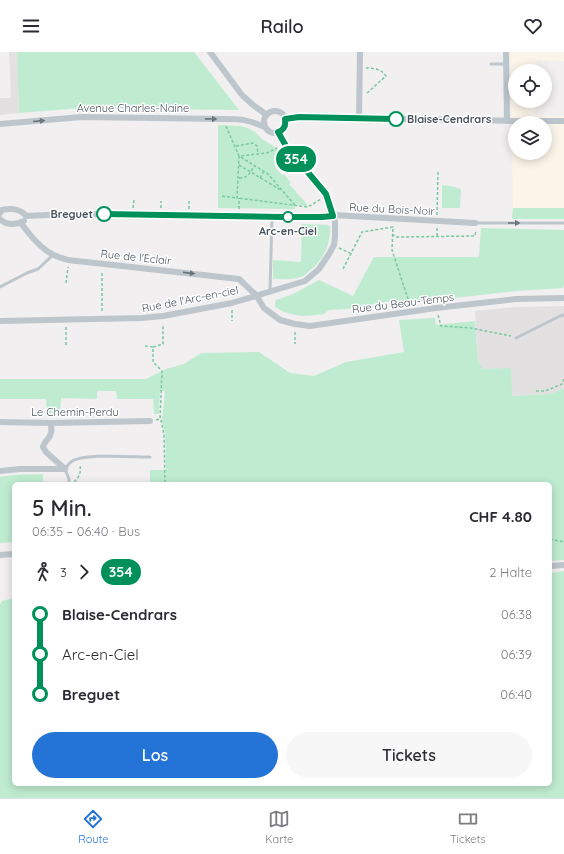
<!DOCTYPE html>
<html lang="de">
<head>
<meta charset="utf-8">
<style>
  :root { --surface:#fff; --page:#f7f7f7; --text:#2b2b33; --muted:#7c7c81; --line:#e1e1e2; --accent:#2473d6 }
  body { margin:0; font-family:Quicksand,sans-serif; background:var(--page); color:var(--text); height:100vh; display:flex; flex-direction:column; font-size:15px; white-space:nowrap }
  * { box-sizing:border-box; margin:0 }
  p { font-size:13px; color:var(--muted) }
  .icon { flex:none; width:22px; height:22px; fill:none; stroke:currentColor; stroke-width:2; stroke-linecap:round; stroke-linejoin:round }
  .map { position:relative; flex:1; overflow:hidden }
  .panel { position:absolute; left:12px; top:430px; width:540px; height:304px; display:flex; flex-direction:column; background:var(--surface); border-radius:6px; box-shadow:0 2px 10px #0003 }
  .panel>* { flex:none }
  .badge { padding:0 8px; border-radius:13px; font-size:14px; line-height:26px }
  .buttons { position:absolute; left:508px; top:12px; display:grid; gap:8px }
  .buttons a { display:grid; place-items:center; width:44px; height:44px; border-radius:50%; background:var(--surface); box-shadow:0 2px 10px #0003; font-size:20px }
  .map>.badge { position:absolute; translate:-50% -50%; box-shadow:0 0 0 2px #fff }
  .legs { display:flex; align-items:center; gap:6px; height:44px; padding:0 20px; font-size:13px }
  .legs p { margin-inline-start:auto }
  .head { display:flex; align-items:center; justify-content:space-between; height:68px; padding:0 20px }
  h1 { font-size:22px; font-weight:600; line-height:30px }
  .button { display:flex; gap:8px; margin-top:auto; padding:8px 20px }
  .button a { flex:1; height:46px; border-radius:24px; background:var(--accent); color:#fff; font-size:16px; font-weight:600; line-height:46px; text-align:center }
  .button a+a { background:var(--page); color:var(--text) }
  ul { padding:0 20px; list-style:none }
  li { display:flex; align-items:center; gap:14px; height:40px; font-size:15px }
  li i { display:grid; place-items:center; width:6px; height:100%; margin:0 5px; background:currentColor }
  li i::after { content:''; width:10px; height:10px; margin:-5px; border:3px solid; border-radius:50%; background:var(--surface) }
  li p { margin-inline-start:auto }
  li:first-child i { background:linear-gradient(#0000 50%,currentColor 0) }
  li:last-child i { background:linear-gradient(currentColor 50%,#0000 0) }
  header { display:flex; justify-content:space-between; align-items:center; height:52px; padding:0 20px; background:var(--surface); font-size:18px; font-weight:600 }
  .menu { display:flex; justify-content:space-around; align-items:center; height:56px; border-top:1px solid var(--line); background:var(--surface); font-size:11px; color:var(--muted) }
  .menu a { display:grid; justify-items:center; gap:2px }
  .menu .current { color:var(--accent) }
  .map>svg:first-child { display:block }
  .commercial { fill:#fbf5e9; fill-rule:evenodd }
  .education { fill:#e2e0e0 }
  .green { fill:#bfecd0 }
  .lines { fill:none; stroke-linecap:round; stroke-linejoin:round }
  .path { stroke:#79c8a0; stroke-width:1.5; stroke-dasharray:3 2; stroke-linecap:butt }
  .lane { stroke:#bec6cd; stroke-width:3 }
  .street { stroke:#bec6cd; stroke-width:6 }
  .oneway { fill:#6b757d }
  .line-1-casing { stroke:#fff; stroke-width:9 }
  .line-1 { stroke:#00905a; stroke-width:6 }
  .stop-1-dot { fill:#fff; stroke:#00905a; stroke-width:2 }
  .labels { text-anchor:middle; stroke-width:3; stroke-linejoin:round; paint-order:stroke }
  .street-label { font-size:11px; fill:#48525b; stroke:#fff }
  .stop-label { font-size:11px; font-weight:bold; fill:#48525b; stroke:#fff; text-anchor:start }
</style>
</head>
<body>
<header><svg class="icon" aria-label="menu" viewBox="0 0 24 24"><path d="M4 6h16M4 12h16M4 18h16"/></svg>Railo<svg class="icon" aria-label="heart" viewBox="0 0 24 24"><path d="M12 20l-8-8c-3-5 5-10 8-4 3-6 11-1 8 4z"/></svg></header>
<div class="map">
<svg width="564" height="746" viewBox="0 0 564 746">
  <rect width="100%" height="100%" fill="#f1efef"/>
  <path class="commercial" d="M 510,0 L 564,0 L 564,9 L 537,8 L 536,19 L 515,19 L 515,49 L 536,49 L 535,63 L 564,64 L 564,156 L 513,156 L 512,77 ZM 515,71 L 545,71 L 545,101 L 515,101 Z"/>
  <path class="education" d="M 9,0 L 17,0 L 19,61 L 0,63 L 0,46 L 11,46 Z
    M 564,254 L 564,336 L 550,342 L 512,344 L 483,317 L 478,308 L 475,259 L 515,255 Z"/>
  <path class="green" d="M 17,0 L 194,0 L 239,58 L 82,56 L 19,61 Z
    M 218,73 L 241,74 L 250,77 L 256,81 L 262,87 L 275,95 L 284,106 L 275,115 L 282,123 L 284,122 L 291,131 L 289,132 L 307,152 L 307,154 L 295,152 L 295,157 L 218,156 Z
    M 442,133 L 451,134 L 461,137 L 460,156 L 442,156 Z
    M 513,156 L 564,156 L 564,167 L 512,167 Z
    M 302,172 L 328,173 L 330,175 C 331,192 323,209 309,219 C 307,221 304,224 301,225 C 292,228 283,227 273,227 L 273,208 L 301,210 Z
    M 481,176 L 564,178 L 564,233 L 563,236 L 516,239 L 400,252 L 396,248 L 348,257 L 329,258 L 324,262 L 305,264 L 295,263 L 284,260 L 275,255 L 275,251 L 276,248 L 293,242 L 319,228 L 353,244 L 374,205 L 479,205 Z
    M 435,266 L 436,273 L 475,269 L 478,308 L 483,317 L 511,316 L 512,344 L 550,342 L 564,336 L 564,508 L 550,509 L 550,432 L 150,432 L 150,418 L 166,418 L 165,382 L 162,369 L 165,339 L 160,339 L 159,362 L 154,362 L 153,347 L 117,347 L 116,339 L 97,339 L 97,347 L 61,346 L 60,361 L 47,361 L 46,347 L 0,347 L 0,327 L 146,327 L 166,317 L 184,312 L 201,301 L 259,300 L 290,321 L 314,324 L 346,310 L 404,300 L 399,268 Z
    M 43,422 L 43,428 L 45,432 L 14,432 L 14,490 L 0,491 L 0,425 L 14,423 Z
    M 564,519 L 564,746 L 0,746 L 0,552 L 2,549 L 14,546 L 14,732 L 550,732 L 550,521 Z"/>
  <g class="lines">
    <path class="path" d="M 366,16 C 373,16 382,17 386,24 L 366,42
      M 226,74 L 239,104 L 267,101 L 277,96
      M 236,94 L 253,91 L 257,94 L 258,102
      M 239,113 L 279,137 L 282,137
      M 239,126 C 248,126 250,121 255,113
      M 260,126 L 264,119
      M 222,144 L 237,146
      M 295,153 L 268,122 L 239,104 L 237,146 L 308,155 L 321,147
      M 133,156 L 134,148
      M 161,156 L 161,149
      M 189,157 L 189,149
      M 239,157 L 239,146
      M 437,163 L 438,119
      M 392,182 L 395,184 L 397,185 L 475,184 L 476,178
      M 437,184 L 437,176
      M 339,196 L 350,201
      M 117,206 L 117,200
      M 343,217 L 362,180 L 393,175 L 392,198 L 410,253
      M 66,231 L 68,215
      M 232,258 L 232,269
      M 102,259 L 102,219
      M 438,263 L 441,274 L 471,276 L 511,284
      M 295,280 L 295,292
      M 66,293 L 66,274
      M 145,294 L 153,295
      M 536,339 L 545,339 L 562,332 L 564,327
      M 156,368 L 160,367 L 162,319 L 153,310 L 153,295 L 163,292 L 163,272
      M 161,368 L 164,383 L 165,432
      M 74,430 C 80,424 81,421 80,412
      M 550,487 L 564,490"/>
    <path class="lane" d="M 491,12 L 506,12
      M 475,171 L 564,171
      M 0,235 L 27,221 L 38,217 L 53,203
      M 270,239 L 272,165
      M 516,286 L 560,264 L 564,263
      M 69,432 L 69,427 L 65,417 C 67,415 68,412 71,410 C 82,401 133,405 150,405"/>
    <path class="street" d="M 210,0 L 242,43 L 253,53 L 267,63
      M 506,0 L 507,69
      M264 70a11 11 0 1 1 22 0a11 11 0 1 1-22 0Z
      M 359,66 L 360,0
      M 285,67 L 299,65 L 525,69 L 564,69
      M 0,72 L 82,65 L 224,67 C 243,67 248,68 265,75
      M 0,161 L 2,158 C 11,156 21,157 26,164
      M 26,164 L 48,163 L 104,162 L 282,165 L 322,165 L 333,163 L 475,171
      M 0,167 C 7,174 15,173 24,169
      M 21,171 C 29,182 40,196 52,202 C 57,205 62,206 68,208 L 239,227 L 256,243 L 264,256 L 280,268 L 295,272 L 310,274 L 436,256 L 516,247 L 564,246
      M 0,269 L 142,266 L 163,264 L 232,251 L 305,229 L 319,217 L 329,202 L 334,193 L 335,185 L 335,170 L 326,142 L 286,94 L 278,80
      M 0,370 L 51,371 L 150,369
      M 51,371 C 51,374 52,378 51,381 C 50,387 44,389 43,395 L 46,400 L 65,417
      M 0,419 L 20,417 L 65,417
      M 0,503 L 14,502
      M 550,514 L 564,513"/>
  </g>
  <defs><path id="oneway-solid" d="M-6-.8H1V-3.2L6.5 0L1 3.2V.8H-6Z"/></defs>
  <g class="oneway">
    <use href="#oneway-solid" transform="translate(211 67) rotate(1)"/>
    <use href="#oneway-solid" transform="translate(39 69) rotate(-5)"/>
    <use href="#oneway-solid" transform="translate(514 171)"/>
    <use href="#oneway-solid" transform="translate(189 221) rotate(6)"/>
  </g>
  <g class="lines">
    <g class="line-1-casing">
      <path id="line-1" d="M 104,162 L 282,165 L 322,165 L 333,164 L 326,142 L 286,94 L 278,80 C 284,78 286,73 285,67 L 299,65 L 396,67"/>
    </g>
    <use href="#line-1" class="line-1"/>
  </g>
  <g class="stop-1-dot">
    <circle cx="396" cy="67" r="7"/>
    <circle cx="104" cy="162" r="7"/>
    <circle cx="288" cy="165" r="5"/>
  </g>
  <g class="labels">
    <g class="street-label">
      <text x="133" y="60">Avenue Charles-Naine</text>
      <text transform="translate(392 157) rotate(3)" y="4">Rue du Bois-Noir</text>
      <text transform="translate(136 205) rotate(6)" y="4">Rue de l'Eclair</text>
      <text transform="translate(190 247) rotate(-11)" y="4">Rue de l'Arc-en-ciel</text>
      <text transform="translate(403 251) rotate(-7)" y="4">Rue du Beau-Temps</text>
      <text x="75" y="364">Le Chemin-Perdu</text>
    </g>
    <g class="stop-label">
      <text x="407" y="71">Blaise-Cendrars</text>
      <text x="93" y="166" text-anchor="end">Breguet</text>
      <text x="288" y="183" text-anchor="middle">Arc-en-Ciel</text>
    </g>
  </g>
</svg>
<div class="buttons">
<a><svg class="icon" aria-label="locate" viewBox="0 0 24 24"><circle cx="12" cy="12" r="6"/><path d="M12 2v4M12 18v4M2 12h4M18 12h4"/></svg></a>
<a><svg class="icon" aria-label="layers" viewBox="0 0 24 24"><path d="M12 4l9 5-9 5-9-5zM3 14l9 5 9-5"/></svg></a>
</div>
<b class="badge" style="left:296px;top:107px;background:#00905a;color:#fff">354</b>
<section class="panel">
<div class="head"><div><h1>5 Min.</h1><p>06:35 – 06:40 · Bus</p></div><b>CHF 4.80</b></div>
<div class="legs"><svg class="icon" aria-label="walk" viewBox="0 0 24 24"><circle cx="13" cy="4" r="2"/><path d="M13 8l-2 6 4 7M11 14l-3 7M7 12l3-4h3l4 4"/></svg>3<svg class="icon" aria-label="forward" viewBox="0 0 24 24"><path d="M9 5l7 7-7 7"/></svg><b class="badge" style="background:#00905a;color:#fff">354</b><p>2 Halte</p></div>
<ul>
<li><i style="color:#00905a"></i><b>Blaise-Cendrars</b><p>06:38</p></li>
<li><i style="color:#00905a"></i><span>Arc-en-Ciel</span><p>06:39</p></li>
<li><i style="color:#00905a"></i><b>Breguet</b><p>06:40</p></li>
</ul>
<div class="button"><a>Los</a><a>Tickets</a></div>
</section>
</div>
<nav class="menu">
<a class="current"><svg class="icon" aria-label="directions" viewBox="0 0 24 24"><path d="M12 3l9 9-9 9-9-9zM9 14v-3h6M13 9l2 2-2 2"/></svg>Route</a>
<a><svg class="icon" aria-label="map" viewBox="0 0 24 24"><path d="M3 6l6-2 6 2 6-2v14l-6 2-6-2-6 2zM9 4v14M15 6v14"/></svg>Karte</a>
<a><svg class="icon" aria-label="tickets" viewBox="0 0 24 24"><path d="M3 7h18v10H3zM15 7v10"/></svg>Tickets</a>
</nav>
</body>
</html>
